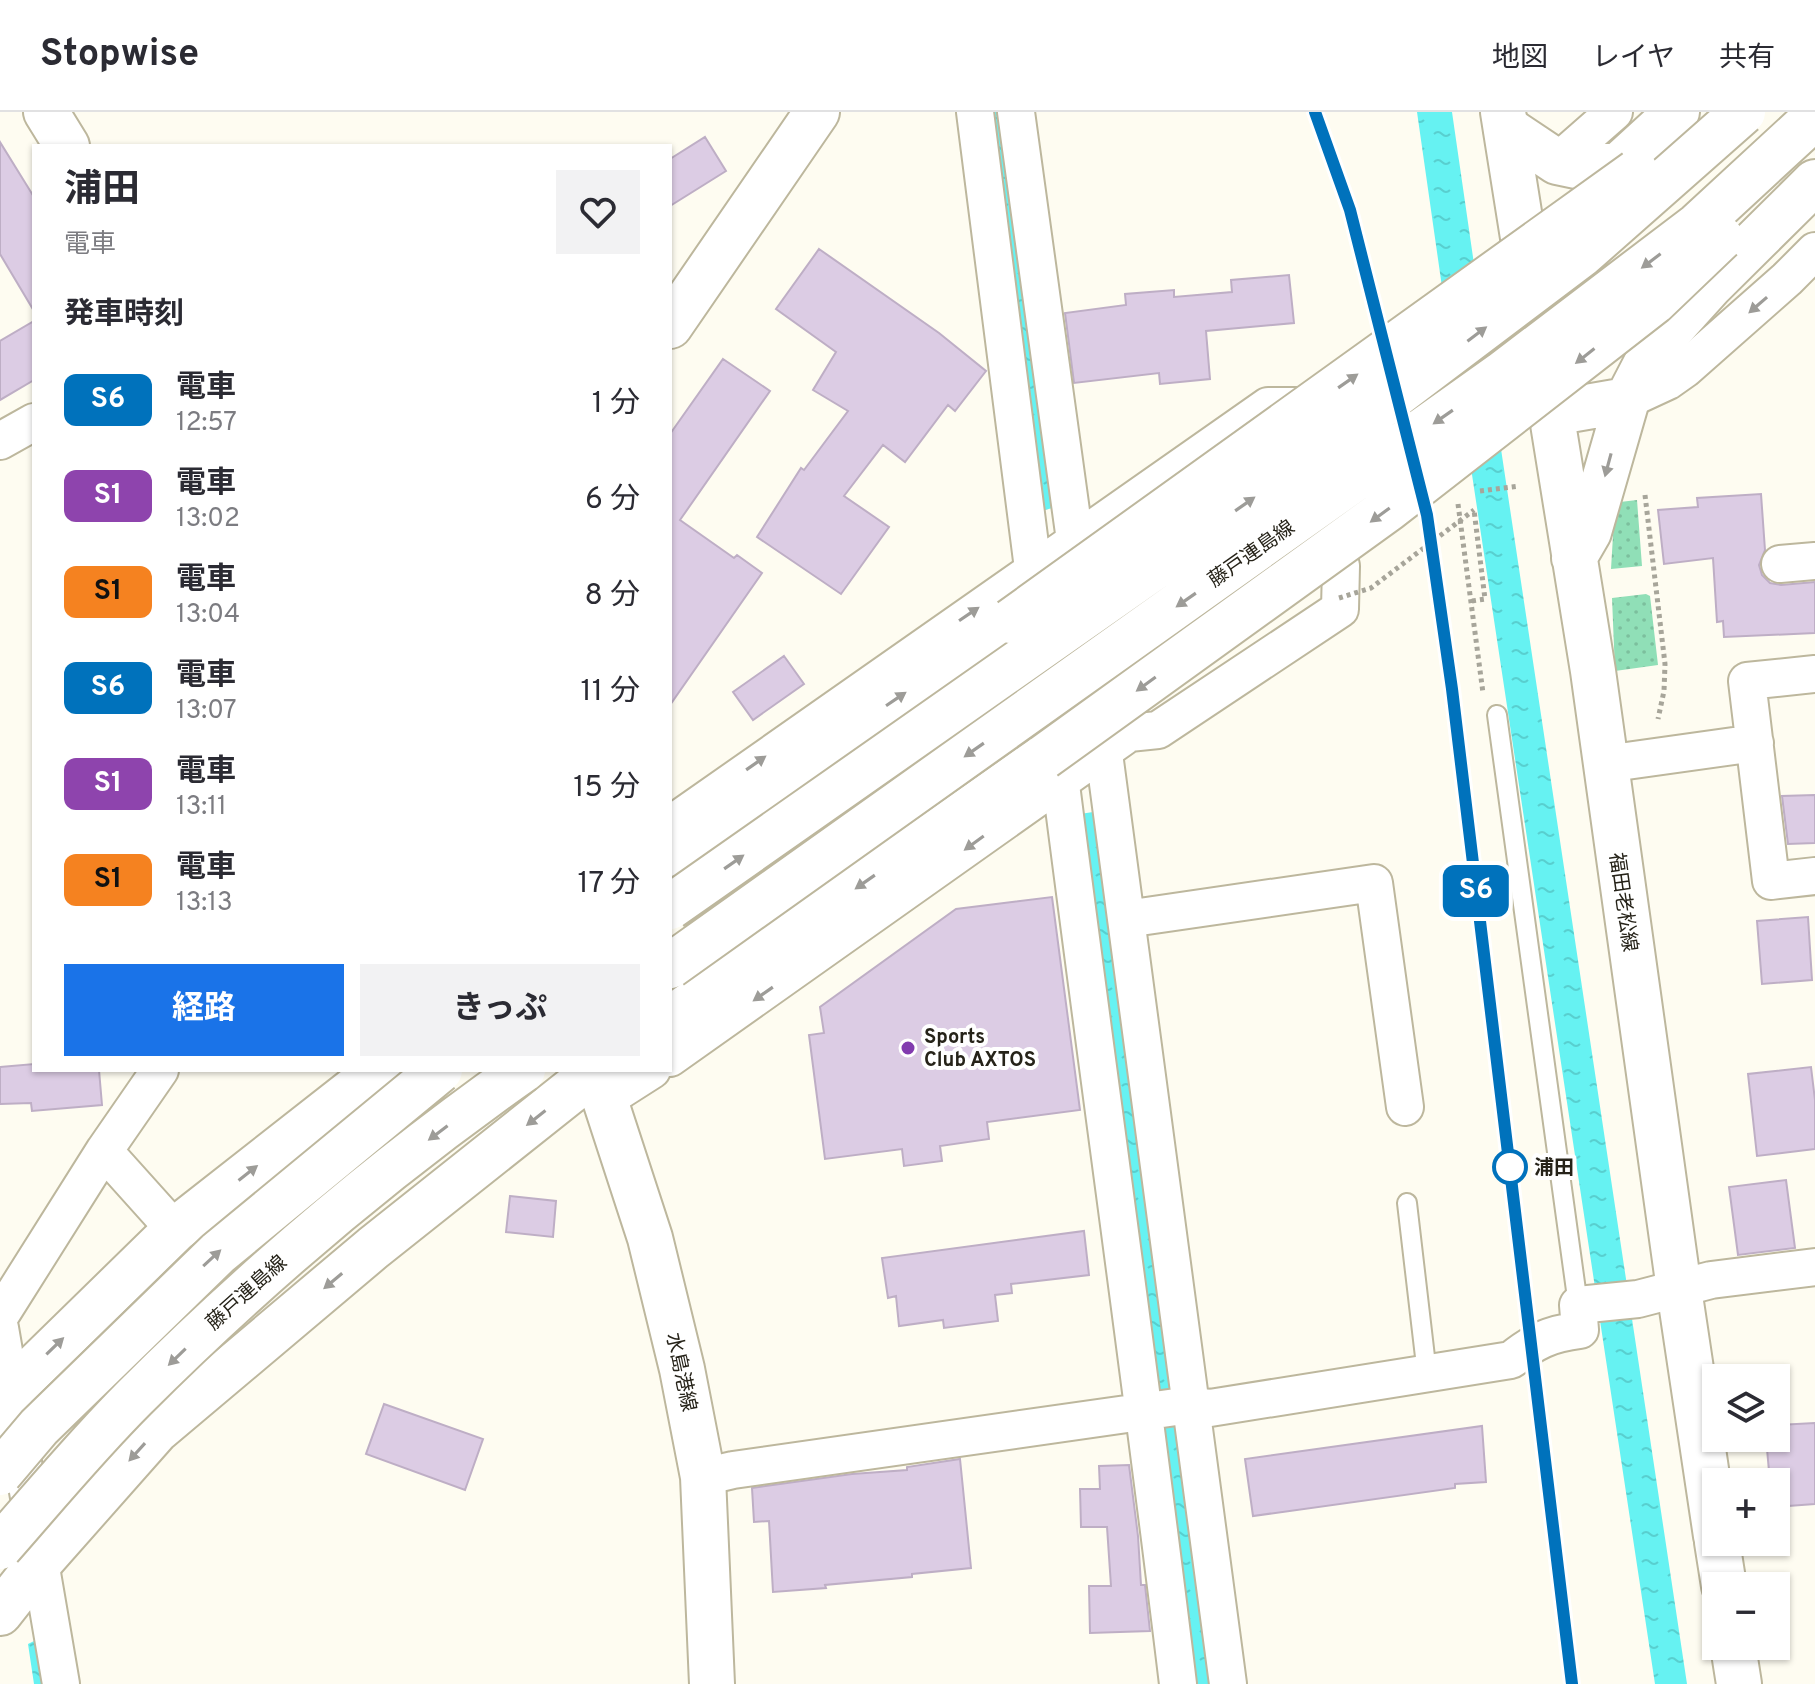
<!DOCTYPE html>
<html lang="ja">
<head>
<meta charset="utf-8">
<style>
  :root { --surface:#fff; --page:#f2f2f3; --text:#2b2b33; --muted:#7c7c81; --line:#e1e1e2; --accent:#1a73e8 }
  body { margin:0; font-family:Overpass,"Noto Sans JP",sans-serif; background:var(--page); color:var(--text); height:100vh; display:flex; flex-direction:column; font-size:30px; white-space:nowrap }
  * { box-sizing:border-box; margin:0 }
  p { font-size:26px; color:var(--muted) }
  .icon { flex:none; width:44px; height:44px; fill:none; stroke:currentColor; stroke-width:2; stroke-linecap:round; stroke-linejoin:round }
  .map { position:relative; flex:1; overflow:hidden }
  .panel { position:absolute; left:32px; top:32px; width:640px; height:928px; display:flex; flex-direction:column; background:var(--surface); border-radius:0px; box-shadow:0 2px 6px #0004 }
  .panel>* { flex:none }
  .badge { padding:0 16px; border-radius:12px; font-size:28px; line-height:52px }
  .fabs { position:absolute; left:1702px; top:1252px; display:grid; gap:16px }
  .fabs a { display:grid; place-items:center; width:88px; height:88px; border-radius:0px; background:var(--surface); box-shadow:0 2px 6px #0004; font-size:40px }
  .map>.badge { position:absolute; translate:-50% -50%; box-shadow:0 0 0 4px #fff }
  h2 { padding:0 32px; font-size:30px; line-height:72px }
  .round { display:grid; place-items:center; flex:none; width:84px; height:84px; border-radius:0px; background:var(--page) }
  .summary { display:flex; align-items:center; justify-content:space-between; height:136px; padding:0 32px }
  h1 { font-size:38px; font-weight:700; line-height:60px }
  .primary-button { display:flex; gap:16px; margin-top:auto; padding:16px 32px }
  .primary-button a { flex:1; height:92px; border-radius:0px; background:var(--accent); color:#fff; font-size:32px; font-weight:700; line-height:92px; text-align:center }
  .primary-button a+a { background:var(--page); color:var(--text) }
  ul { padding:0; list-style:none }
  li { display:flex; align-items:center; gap:24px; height:96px; padding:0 32px }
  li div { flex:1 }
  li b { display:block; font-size:30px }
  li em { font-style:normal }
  li .badge { min-width:88px; font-weight:700; text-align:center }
  header { display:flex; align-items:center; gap:48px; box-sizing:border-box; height:112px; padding:0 40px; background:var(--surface); border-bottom:2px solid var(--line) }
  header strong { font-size:38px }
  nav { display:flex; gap:44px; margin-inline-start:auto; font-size:28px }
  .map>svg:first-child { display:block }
  .grass { fill:url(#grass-dots) }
  .water { fill:url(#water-ripples) }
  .building { fill:#dccce4; stroke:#beaec5; stroke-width:2 }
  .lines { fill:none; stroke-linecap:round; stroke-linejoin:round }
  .service-casing { stroke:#bdb79d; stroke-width:22 }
  .minor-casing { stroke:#bdb79d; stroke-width:40 }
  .tertiary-casing { stroke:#bdb79d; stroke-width:48 }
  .secondary-casing { stroke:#bdb79d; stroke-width:48 }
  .path { stroke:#a7a59a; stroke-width:5; stroke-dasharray:4 4; stroke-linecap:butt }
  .service { stroke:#fff; stroke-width:18 }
  .minor { stroke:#fff; stroke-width:36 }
  .tertiary { stroke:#fff; stroke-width:44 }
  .secondary { stroke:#fff; stroke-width:44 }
  .rail { stroke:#706d63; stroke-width:6; stroke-dasharray:4 8; stroke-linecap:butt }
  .secondary-bridge-casing { stroke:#bdb79d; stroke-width:48; stroke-linecap:butt }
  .path-bridge { stroke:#a7a59a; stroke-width:5; stroke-dasharray:4 4; stroke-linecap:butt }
  .secondary-bridge { stroke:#fff; stroke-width:44 }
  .oneway { fill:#9d9c98 }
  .line-casing { stroke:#fff; stroke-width:18 }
  .line { stroke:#0072bc; stroke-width:12 }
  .poi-dot { fill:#823baf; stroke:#fff; stroke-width:3 }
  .stop-dot { fill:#fff; stroke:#0072bc; stroke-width:4 }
  .labels { text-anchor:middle; stroke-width:8; stroke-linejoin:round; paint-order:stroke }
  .street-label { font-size:20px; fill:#262319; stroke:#fff }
  .poi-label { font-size:20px; font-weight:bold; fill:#262319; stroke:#fff; text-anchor:start }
  .stop-label { font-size:20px; font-weight:bold; fill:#262319; stroke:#fff; text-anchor:start }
</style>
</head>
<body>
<header>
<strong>Stopwise</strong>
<nav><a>地図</a><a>レイヤ</a><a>共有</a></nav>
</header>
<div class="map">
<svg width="1815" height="1572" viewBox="0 0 1815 1572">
  <defs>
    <pattern id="grass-dots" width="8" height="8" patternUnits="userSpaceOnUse" patternTransform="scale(2)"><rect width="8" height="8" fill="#90dfb7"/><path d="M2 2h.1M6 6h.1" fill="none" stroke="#7cbf9d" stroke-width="1.8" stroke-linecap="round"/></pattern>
    <pattern id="water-ripples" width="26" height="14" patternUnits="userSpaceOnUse" patternTransform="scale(2)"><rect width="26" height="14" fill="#66f2f2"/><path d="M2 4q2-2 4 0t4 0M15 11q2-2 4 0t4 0" fill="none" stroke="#58cfcf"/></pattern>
  </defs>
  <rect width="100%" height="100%" fill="#fefcf1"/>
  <path class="grass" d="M 1637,388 L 1642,454 L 1611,457 L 1614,407 L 1620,390 Z
    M 1646,482 L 1650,484 L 1658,553 L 1615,559 L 1612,486 Z"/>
  <path class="water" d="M 984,0 L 1004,0 L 1056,395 L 1034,401 Z
    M 1417,0 L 1452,0 L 1474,152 L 1442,175 Z
    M 1501,337 L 1687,1572 L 1655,1572 L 1471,356 Z
    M 1093,700 L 1209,1572 L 1195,1572 L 1080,702 Z
    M 48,1522 L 55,1572 L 34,1572 L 28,1532 Z"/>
  <path class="building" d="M 705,25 L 726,59 L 670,94 L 670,47 Z
    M 0,30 L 34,85 L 34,199 L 0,142 Z
    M 819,137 L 939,221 L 986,259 L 955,299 L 948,293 L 905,350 L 883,333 L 844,384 L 889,415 L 841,482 L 757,425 L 801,356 L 804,358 L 848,299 L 813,278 L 836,240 L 776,197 Z
    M 1289,163 L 1294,211 L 1206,219 L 1210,267 L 1160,272 L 1159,261 L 1074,271 L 1065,201 L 1126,193 L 1125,182 L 1174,178 L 1174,185 L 1232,180 L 1231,168 Z
    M 34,209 L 34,268 L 0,288 L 0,229 Z
    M 723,247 L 770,279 L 680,408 L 734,446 L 737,443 L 762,461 L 670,593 L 670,322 Z
    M 1761,382 L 1765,438 L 1759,453 L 1762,463 L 1770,471 L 1781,473 L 1815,470 L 1815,521 L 1724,525 L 1723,509 L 1717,510 L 1713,446 L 1664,452 L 1658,398 L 1698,395 L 1697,386 Z
    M 784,544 L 804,572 L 753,608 L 733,580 Z
    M 1815,683 L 1815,731 L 1788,732 L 1782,684 Z
    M 1052,785 L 1080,998 L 987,1010 L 989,1027 L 940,1034 L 942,1049 L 904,1054 L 902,1037 L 825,1047 L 809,923 L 824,921 L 820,895 L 956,797 Z
    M 1808,805 L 1812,868 L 1762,872 L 1757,809 Z
    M 34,952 L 34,958 L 99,958 L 102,993 L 32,999 L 31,991 L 0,992 L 0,955 Z
    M 1811,955 L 1815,988 L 1815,1037 L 1757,1044 L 1748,962 Z
    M 1786,1068 L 1795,1136 L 1738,1143 L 1729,1075 Z
    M 510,1084 L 556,1089 L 553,1125 L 506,1120 Z
    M 1084,1119 L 1089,1163 L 1011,1172 L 1012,1181 L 995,1183 L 998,1209 L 944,1216 L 943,1208 L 899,1214 L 896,1184 L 888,1186 L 882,1146 Z
    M 384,1292 L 483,1327 L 465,1378 L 366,1342 Z
    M 1815,1311 L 1815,1392 L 1776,1395 L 1776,1370 L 1770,1370 L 1766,1326 L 1776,1326 L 1776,1313 Z
    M 1482,1314 L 1486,1370 L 1455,1372 L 1455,1376 L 1253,1404 L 1245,1347 Z
    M 960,1347 L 971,1456 L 912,1462 L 912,1465 L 825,1473 L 826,1476 L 773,1480 L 769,1409 L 754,1410 L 752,1376 L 852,1362 L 907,1358 L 907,1355 Z
    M 1129,1353 L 1138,1424 L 1141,1473 L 1145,1473 L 1150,1519 L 1090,1521 L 1089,1474 L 1111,1474 L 1107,1415 L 1081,1415 L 1080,1377 L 1100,1377 L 1099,1354 Z"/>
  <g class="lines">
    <g class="service-casing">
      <path id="service" d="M 1497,603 L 1578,1193
        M 1407,1091 L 1427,1262"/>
    </g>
    <g class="minor-casing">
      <path id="minor" d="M 975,0 L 1036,480
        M 1016,0 L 1078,450
        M 1557,50 L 1614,0
        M 1627,288 L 1668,269 L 1685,257 L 1787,167 L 1815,139
        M 0,329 L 34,310
        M 1780,452 L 1815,449
        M 1089,529 L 1228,1572
        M 1815,562 L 1747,569 L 1771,769 L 1815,764
        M 1058,649 C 1097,957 1141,1264 1178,1572
        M 1605,652 L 1755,631
        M 670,713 L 1268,294 L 1298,294 L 1304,319
        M 1126,807 L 1374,771 L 1405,995
        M 670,946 L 1129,621 L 1158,618 L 1340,497 L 1341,454 L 1329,410
        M 605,988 L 652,958
        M 104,1039 L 175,1118
        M 0,1204 L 104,1039 L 160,958
        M 0,1216 L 61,1572
        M 703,1365 L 733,1358 L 1190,1293 L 1210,1296 L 1511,1248 C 1535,1229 1549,1222 1580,1218 L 1578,1193 L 1638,1187 L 1711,1168 L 1815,1155"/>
    </g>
    <g class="tertiary-casing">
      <path id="tertiary" d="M 1503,0 L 1528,157
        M 670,214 L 817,0"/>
    </g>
    <g class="secondary-casing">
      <path id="secondary" d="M 46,0 L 67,34
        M 1506,16 L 1557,50 L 1576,54 L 1618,54
        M 1596,81 L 1618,54 L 1677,0
        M 1536,147 L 1528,157 L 1593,559 L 1679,1177 L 1716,1424
        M 1552,301 L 1627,288
        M 1574,446 L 1589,420 L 1627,288 L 1654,236 L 1711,173 L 1815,70
        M 670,742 L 1011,509
        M 670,907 L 1044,645
        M 593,958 L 605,988 L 650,1126 L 682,1257 L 703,1365 L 712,1572
        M 0,1289 L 175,1118 L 379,958
        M 1717,1430 L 1724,1474
        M 0,1501 L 41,1449 L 156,1319 L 373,1136 L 597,958
        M 1733,1534 L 1739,1572"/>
    </g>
    <path class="path" d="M 1480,379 L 1519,374
      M 1645,383 L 1665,552 L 1664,579 L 1658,607
      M 1458,392 L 1483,581
      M 1472,489 L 1485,487 L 1474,398"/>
    <use href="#service" class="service"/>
    <use href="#minor" class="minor"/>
    <use href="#tertiary" class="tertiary"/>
    <use href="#secondary" class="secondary"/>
    <path class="rail" d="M 1315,0 L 1350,98 L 1427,403 L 1444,514 L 1572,1572"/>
    <g class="secondary-bridge-casing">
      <path id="secondary-bridge" d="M 1011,509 L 1636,60
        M 1044,645 L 1388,397 L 1654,190 L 1721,126
        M 670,795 L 1336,328 L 1581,143 L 1743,0
        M 670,854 L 1502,262 L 1698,113 L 1815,5
        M 0,1361 L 39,1315 L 218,1141 L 440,958
        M 0,1435 C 44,1385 87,1333 134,1286 C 254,1166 384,1056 523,958"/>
    </g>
    <path class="path-bridge" d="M 1339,486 L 1371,476 L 1474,398"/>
    <use href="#secondary-bridge" class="secondary-bridge"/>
  </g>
  <defs><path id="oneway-solid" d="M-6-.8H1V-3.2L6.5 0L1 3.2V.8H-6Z" transform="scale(2)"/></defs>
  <g class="oneway">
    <use href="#oneway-solid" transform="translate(1651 149) rotate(143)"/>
    <use href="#oneway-solid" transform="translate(1758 193) rotate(139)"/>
    <use href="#oneway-solid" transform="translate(1477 222) rotate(-37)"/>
    <use href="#oneway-solid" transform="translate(1585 244) rotate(142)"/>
    <use href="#oneway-solid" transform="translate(1348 269) rotate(-35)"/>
    <use href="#oneway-solid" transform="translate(1443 305) rotate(145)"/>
    <use href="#oneway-solid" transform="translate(1608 353) rotate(105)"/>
    <use href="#oneway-solid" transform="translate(1245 392) rotate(-35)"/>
    <use href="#oneway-solid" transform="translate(1380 403) rotate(144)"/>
    <use href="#oneway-solid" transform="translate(1186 488) rotate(145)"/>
    <use href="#oneway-solid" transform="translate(969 502) rotate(-34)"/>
    <use href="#oneway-solid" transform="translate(1146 572) rotate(144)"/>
    <use href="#oneway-solid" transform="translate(896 587) rotate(-34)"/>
    <use href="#oneway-solid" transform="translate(974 638) rotate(145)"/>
    <use href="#oneway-solid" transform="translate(756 651) rotate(-35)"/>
    <use href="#oneway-solid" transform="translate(974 731) rotate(144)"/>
    <use href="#oneway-solid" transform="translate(734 750) rotate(-35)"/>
    <use href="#oneway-solid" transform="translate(865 770) rotate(145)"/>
    <use href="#oneway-solid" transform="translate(763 882) rotate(145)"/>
    <use href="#oneway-solid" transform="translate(536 1006) rotate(142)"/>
    <use href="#oneway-solid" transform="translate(438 1021) rotate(143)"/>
    <use href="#oneway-solid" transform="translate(248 1061) rotate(-38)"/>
    <use href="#oneway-solid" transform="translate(212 1146) rotate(-43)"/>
    <use href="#oneway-solid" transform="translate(333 1169) rotate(140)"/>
    <use href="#oneway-solid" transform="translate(55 1234) rotate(-44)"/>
    <use href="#oneway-solid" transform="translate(177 1245) rotate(136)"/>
    <use href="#oneway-solid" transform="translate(137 1340) rotate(132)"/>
  </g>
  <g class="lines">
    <g class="line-casing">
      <path id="line" d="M 1315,0 L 1350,98 L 1427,403 L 1452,577 L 1572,1572"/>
    </g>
    <use href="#line" class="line"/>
  </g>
  <circle class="poi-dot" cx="908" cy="936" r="8"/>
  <circle class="stop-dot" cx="1510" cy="1055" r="16"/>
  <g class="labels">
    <g class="street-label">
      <text transform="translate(1251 441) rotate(-35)" y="7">藤戸連島線</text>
      <text transform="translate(1624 790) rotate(82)" y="7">福田老松線</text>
      <text transform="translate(246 1180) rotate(-42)" y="7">藤戸連島線</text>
      <text transform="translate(682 1260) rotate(78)" y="7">水島港線</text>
    </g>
    <g class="poi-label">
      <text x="924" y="931">Sports<tspan x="924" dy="23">Club AXTOS</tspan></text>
    </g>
    <g class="stop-label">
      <text x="1534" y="1062">浦田</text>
    </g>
  </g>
</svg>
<div class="fabs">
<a><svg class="icon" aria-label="layers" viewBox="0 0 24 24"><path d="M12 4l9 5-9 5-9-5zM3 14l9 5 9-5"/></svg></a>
<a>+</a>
<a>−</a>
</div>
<b class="badge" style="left:1476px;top:779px;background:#0072bc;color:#fff">S6</b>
<section class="panel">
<div class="summary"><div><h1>浦田</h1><p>電車</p></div><a class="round"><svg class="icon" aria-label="heart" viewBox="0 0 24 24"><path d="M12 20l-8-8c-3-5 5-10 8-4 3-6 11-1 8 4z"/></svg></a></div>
<h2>発車時刻</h2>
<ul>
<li><span class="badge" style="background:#0072bc;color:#fff">S6</span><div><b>電車</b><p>12:57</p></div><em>1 分</em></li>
<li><span class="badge" style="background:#8e44ad;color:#fff">S1</span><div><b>電車</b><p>13:02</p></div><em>6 分</em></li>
<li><span class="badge" style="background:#f58220;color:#111">S1</span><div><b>電車</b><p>13:04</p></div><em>8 分</em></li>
<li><span class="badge" style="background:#0072bc;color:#fff">S6</span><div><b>電車</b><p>13:07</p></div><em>11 分</em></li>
<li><span class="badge" style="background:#8e44ad;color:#fff">S1</span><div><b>電車</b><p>13:11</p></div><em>15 分</em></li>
<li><span class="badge" style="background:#f58220;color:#111">S1</span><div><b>電車</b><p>13:13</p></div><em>17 分</em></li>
</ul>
<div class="primary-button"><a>経路</a><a>きっぷ</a></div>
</section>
</div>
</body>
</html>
